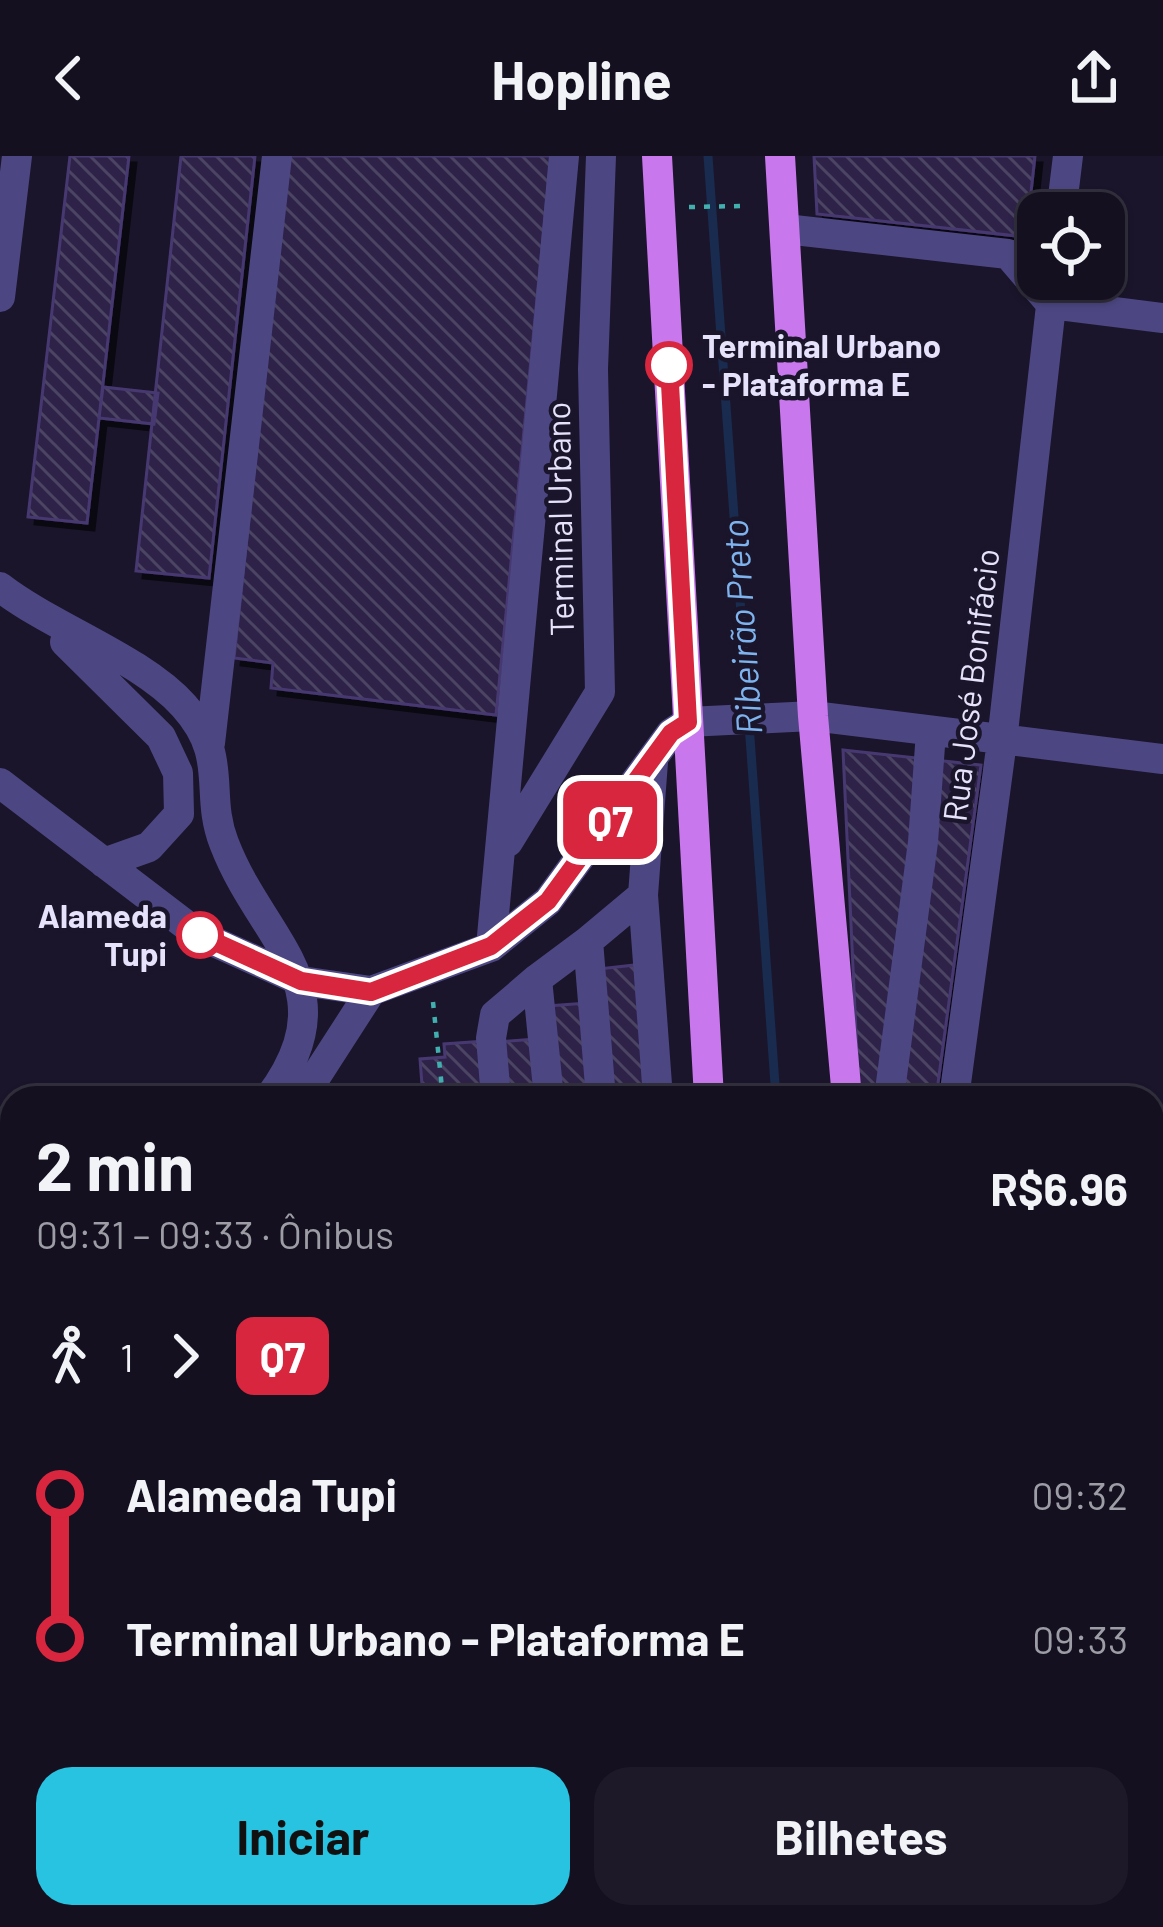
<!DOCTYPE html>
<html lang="pt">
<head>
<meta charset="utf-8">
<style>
  :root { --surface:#141020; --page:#1d1929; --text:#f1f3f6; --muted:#9d9da5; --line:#33303e; --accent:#28c3e1 }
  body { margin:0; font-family:Barlow,sans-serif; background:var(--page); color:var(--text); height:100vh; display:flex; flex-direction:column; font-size:45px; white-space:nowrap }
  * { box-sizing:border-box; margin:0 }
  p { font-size:39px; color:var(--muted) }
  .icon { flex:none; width:66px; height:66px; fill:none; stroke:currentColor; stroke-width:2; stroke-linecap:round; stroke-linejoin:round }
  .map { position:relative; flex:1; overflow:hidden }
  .panel { position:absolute; left:0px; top:930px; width:1164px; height:843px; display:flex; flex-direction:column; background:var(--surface); border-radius:36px 36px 0 0; box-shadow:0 3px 9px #0004,0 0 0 3px var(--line) }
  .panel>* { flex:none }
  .badge { padding:0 24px; border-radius:18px; font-size:42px; line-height:78px }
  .tools { position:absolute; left:1017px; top:36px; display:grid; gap:24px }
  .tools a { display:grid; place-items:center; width:108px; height:108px; border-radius:24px; background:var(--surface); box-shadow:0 3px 9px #0004,0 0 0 3px var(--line); font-size:60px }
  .map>.badge { position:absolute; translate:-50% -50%; box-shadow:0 0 0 6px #fff }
  .legs { display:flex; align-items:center; gap:18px; height:132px; padding:0 36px; font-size:39px }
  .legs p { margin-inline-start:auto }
  .overview { display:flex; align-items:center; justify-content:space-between; height:204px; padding:0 36px }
  h1 { font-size:66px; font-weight:700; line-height:90px }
  .button { display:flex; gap:24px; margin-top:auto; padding:24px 36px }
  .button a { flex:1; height:138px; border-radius:36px; background:var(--accent); color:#111; font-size:48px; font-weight:700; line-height:138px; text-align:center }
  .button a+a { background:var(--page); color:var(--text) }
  ul { padding:0 36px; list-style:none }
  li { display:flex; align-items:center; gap:42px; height:144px; font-size:45px }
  li i { display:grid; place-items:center; width:18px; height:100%; margin:0 15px; background:currentColor }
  li i::after { content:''; width:30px; height:30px; margin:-15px; border:9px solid; border-radius:50%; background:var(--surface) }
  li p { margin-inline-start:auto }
  li:first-child i { background:linear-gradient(#0000 50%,currentColor 0) }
  li:last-child i { background:linear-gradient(currentColor 50%,#0000 0) }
  header { display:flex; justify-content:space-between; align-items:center; height:156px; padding:0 36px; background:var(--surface); font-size:54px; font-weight:700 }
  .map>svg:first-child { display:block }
  .park { fill:url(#park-dots) }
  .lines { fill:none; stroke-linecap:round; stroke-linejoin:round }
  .stream { stroke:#192b4f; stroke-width:9 }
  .building { fill:url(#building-back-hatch); stroke:#473971; stroke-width:3; filter:url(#shadow) }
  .path { stroke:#42afaf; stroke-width:4.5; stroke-dasharray:6 9; stroke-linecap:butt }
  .minor { stroke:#4c4782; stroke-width:30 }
  .major { stroke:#c878ec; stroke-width:30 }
  .line-1-casing { stroke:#fff; stroke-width:27 }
  .line-1 { stroke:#d7263d; stroke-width:18 }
  .stop-1-dot { fill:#fff; stroke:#d7263d; stroke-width:6 }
  .labels { text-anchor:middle; stroke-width:9; stroke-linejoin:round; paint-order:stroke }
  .stop-label { font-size:33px; font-weight:bold; fill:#e6e2fb; stroke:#1a152a; text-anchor:start }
  .street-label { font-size:33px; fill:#e6e2fb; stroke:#1a152a }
  .water-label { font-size:36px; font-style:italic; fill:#7eb3ed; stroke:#1a152a }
</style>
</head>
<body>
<header><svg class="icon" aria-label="back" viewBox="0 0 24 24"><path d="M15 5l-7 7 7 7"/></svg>Hopline<svg class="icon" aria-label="share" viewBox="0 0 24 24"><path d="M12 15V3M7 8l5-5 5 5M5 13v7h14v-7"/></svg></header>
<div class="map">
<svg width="1163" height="1771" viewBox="0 0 1163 1771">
  <defs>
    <pattern id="park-dots" width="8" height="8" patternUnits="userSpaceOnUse" patternTransform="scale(3)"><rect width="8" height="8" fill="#193233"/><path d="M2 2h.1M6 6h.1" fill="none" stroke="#2f4647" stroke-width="1.8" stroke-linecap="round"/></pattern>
    <pattern id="building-back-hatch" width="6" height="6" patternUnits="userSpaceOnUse" patternTransform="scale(3)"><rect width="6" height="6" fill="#2d2448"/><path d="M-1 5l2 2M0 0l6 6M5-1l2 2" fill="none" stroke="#4b4463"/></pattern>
    <filter id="shadow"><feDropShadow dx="7" dy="7" stdDeviation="0" flood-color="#0009"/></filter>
  </defs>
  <rect width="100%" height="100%" fill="#1a152a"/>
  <path class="park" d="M 12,1187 L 12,1761 L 562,1761 L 560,1771 L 0,1771 L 0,1188 Z"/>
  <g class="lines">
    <path class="stream" d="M 708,0 L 776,942
      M 633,1766 L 640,1761
      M 684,1771 L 685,1761"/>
  </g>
  <path class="building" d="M 70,0 L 129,0 L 87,367 L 28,361 Z
    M 181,0 L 255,0 L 209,422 L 136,415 Z
    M 288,0 L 551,0 L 496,559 L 271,532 L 273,507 L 234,502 Z
    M 814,0 L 1035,0 L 1026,81 L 817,58 Z
    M 103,231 L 158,237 L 154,268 L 99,262 Z
    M 843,594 L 981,609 L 936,942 L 859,942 Z
    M 635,809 L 646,942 L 608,942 L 598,813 Z
    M 587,847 L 595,942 L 555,942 L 548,850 Z
    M 535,883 L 540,942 L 502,942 L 497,886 Z
    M 485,885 L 489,942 L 423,942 L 420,903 L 445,901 L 444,888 Z"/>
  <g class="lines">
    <path class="path" d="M 689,51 L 744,50
      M 433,846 L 443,942
      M 0,1626 L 12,1628
      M 184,1771 L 211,1761"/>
    <path class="minor" d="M 1061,57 L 1068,0
      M 785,73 L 1008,98 L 1051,148
      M 0,141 L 17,0
      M 1051,148 L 1163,162
      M 0,431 C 53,472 141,502 184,550 C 230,601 204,636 224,687 C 262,787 352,830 269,942
      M 65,486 L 161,581 L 178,617 L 179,658 L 149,691 L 104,707
      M 210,587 L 277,0
      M 0,627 L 199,779 L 301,825 L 371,835 L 491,791 L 548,745 L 671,577 L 688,566 L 813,560 L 1163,603
      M 508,686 L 600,536 L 593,213 L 601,0
      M 643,739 L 658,942
      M 491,791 L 564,0
      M 302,942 L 371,835
      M 496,942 L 491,882 L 495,859 L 537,823
      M 549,942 L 537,823 L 588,785
      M 601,942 L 588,785 L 643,739 L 653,606
      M 889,942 L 923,686 L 931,576
      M 954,942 L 1002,585 L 1054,123
      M 1152,1010 L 1163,1012
      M 0,1128 L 12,1122
      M 0,1397 L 12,1371
      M 1152,1457 L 1163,1459"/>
    <path class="major" d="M 657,0 L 709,942
      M 780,0 L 813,560 L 847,942
      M 0,1157 L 12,1156
      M 911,1761 L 911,1771
      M 588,1771 L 590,1761
      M 840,1771 L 840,1761"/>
  </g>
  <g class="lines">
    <g class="line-1-casing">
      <path id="line-1" d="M 200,779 L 301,825 L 371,836 L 491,790 L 548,745 L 671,577 L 688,566 L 669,209"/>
    </g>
    <use href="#line-1" class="line-1"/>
  </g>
  <g class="stop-1-dot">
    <circle cx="669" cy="209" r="21"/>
    <circle cx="200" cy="779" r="21"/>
  </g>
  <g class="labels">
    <g class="stop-label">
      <text x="702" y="202">Terminal Urbano<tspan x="702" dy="38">- Plataforma E</tspan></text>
      <text x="167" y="772" text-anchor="end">Alameda<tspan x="167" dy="38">Tupi</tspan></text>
    </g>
    <g class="street-label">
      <text transform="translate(560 363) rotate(-91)" y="12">Terminal Urbano</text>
      <text transform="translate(971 529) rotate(-83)" y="12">Rua José Bonifácio</text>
    </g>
    <g class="water-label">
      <text transform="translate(742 471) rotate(-94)" y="13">Ribeirão Preto</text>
    </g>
  </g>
</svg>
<div class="tools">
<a><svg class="icon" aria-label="locate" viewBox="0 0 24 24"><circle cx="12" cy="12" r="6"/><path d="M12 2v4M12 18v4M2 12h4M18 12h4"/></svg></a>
</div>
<b class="badge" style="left:610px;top:664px;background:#d7263d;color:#fff">Q7</b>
<section class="panel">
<div class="overview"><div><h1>2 min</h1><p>09:31 – 09:33 · Ônibus</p></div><b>R$6.96</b></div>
<div class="legs"><svg class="icon" aria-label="walk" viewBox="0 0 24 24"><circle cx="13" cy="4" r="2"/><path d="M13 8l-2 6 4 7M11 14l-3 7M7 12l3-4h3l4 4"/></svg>1<svg class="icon" aria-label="forward" viewBox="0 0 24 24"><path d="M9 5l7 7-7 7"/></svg><b class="badge" style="background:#d7263d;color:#fff">Q7</b></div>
<ul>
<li><i style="color:#d7263d"></i><b>Alameda Tupi</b><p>09:32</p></li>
<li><i style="color:#d7263d"></i><b>Terminal Urbano - Plataforma E</b><p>09:33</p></li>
</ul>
<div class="button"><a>Iniciar</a><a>Bilhetes</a></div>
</section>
</div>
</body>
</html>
